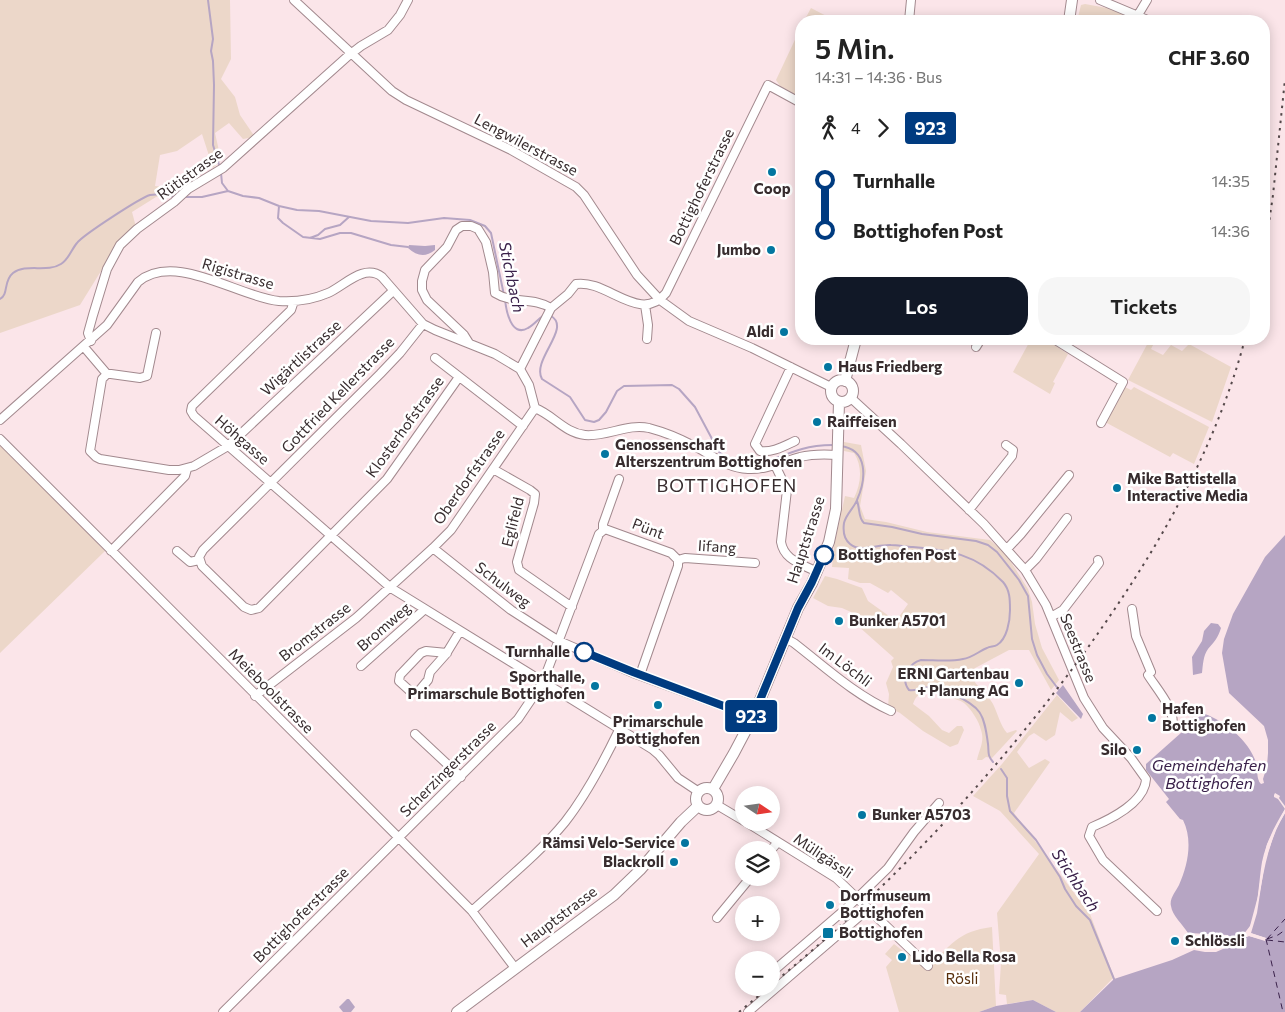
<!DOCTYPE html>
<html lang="de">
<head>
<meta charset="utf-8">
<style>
  :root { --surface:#fff; --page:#f6f6f6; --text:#222; --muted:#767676; --accent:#111827 }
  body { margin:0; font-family:Commissioner,sans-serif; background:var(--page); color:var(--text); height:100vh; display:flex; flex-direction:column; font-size:19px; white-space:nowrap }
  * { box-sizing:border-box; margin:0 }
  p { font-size:16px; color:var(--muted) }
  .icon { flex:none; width:28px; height:28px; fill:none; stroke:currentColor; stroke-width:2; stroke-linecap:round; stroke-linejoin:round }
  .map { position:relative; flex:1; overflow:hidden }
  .panel { position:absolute; left:795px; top:15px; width:475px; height:330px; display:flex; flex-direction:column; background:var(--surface); border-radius:20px; box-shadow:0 2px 12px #0003 }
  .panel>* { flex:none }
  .badge { padding:0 10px; border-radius:4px; font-size:18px; line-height:32px }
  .needle { width:32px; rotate:103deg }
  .controls { position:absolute; left:735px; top:786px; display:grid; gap:10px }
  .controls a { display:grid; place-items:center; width:45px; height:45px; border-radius:50%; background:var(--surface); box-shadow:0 2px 12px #0003; font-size:25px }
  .map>.badge { position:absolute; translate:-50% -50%; box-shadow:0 0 0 2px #fff }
  .legs { display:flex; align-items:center; gap:8px; height:55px; padding:0 20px; font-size:16px }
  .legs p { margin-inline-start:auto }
  .overview { display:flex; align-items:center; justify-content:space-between; height:85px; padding:0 20px }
  h1 { font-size:28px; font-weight:600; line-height:38px }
  .cta { display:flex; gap:10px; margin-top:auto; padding:10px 20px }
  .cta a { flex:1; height:58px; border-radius:20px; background:var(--accent); color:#fff; font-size:20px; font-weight:600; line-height:58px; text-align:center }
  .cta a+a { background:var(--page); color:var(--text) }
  ul { padding:0 20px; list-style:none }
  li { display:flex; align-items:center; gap:18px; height:50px; font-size:19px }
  li i { display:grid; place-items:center; width:8px; height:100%; margin:0 6px; background:currentColor }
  li i::after { content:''; width:12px; height:12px; margin:-6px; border:4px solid; border-radius:50%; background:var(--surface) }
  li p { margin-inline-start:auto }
  li:first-child i { background:linear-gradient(#0000 50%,currentColor 0) }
  li:last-child i { background:linear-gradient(currentColor 50%,#0000 0) }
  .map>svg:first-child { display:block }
  .green { fill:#ecd7c9 }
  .water { fill:#b6a5c3 }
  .pier { fill:#fbe5e9 }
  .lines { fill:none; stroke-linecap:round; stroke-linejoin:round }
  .stream { stroke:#b6a5c3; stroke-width:2 }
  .ferry { stroke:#3a214a; stroke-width:1; stroke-dasharray:6 5; stroke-linecap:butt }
  .minor-casing { stroke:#a2898e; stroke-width:10 }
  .major-casing { stroke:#a2898e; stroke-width:12 }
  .minor { stroke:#fff; stroke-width:8 }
  .major { stroke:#fff; stroke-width:10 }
  .rail { stroke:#56494b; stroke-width:2; stroke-dasharray:2.5 5; stroke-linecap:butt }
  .line-1-casing { stroke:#fff; stroke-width:11 }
  .line-1 { stroke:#003b80; stroke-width:8 }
  .poi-dot { fill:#0376a0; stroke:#fff; stroke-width:2 }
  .stop-1-dot { fill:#fff; stroke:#003b80; stroke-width:2.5 }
  .labels { text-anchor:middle; stroke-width:5; stroke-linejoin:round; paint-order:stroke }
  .street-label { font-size:15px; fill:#372c2e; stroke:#fff }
  .poi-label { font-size:15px; font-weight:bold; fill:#372c2e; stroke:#fff; text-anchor:start }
  .stop-label { font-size:15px; font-weight:bold; fill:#372c2e; stroke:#fff; text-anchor:start }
  .park-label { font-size:15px; fill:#582e0b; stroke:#fff }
  .water-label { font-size:16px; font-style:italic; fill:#3a214a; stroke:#fff }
  .quarter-label { font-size:18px; letter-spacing:1px; fill:#372c2e; stroke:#fff }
</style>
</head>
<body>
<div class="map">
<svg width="1285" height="1012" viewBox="0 0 1285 1012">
  <rect width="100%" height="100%" fill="#fbe5e9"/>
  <path class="green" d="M 0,0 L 230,0 L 231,59 L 221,79 L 235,97 L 240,115 L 255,137 L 243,139 L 229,123 L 215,133 L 221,160 L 213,168 L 202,134 L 177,151 L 160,155 L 155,186 L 178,188 L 180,194 L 156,197 L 132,212 L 136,227 L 114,250 L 80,305 L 0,333 Z
    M 1085,4 L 1107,8 L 1139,21 L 1077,21 L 1081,5 Z
    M 811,8 L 836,21 L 804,21 Z
    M 801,27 L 801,98 L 780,86 L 776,80 Z
    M 1031,339 L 1045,339 L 1068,354 L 1053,382 L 1055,383 L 1050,394 L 1013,372 Z
    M 1150,339 L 1156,339 L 1151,349 L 1163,355 L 1171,345 L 1182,351 L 1189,344 L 1231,367 L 1212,422 L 1128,380 Z
    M 1125,387 L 1131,390 L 1134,387 L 1209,427 L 1194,464 L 1173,453 L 1170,457 L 1105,422 Z
    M 844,442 L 861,445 L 866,471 L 860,506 L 865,519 L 886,522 L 927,532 L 990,540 L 1006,554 L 1028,589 L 1032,602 L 1035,624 L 1042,648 L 1059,680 L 1051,690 L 1029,650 L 1009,650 L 962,675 L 964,681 L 974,681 C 980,689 988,695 993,704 C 997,712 1001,727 1007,733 L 1016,730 L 1017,731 L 992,758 L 986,757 L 982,760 L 977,760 C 979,749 985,742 981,730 C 979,721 971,709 964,703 C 960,700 954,699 950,697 C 936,692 919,686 913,704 L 929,716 L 942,730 L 949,733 L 957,726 L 962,726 L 964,730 L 958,744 L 950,747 L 923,731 L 900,713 L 888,707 L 889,694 L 886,683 L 893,667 L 891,661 L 894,658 L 857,625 L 851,612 L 842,608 L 828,606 L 813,598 L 825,576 L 837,579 L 862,588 L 868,601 L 896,621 L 908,604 L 891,590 L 888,593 L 870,583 L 860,583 L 848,579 L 849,568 L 832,567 L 834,546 L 845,496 L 854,498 C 861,484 863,467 854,453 L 844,451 Z
    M 0,443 L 105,551 L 0,653 Z
    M 1057,695 L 1078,718 L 1072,722 L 1060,712 L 1055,735 L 1046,741 L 1034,733 L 1029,736 L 1017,752 L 1029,768 L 1045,759 L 1050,762 L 1014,813 L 1090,914 L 1114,977 L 1080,1012 L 1056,1012 L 1033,1000 L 1007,1004 L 1006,995 L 999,994 L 1001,963 L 997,913 L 1039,854 L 1000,811 L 973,796 L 1002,764 Z
    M 992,927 L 996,1006 L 979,1012 L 899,1012 L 886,967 L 892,960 L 885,954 L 894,944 L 908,955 L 911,953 L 927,968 C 950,946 958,931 992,927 Z"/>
  <path class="water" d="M 409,245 L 425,246 L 435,245 L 435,250 C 425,258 417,256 408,248 Z
    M 1285,535 L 1285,806 L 1279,798 L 1280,796 L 1275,793 L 1274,795 L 1274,797 L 1278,799 L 1285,809 C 1275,825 1266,843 1262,862 C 1258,886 1259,911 1247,933 L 1230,939 L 1228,935 L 1188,933 C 1183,925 1172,915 1171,906 C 1169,899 1176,891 1179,885 C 1188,865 1193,840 1183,820 L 1180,819 L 1166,802 L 1169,799 L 1146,770 L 1146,764 L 1200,716 L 1205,714 C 1226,722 1248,740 1256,762 C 1258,770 1256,779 1261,784 L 1264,783 L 1263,779 L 1267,766 L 1268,753 L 1268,740 L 1264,726 L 1229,693 L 1222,653 L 1224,639 L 1233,614 L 1265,557 Z
    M 1211,623 L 1218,624 L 1221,628 C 1218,638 1214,642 1208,649 C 1203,656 1203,665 1202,673 L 1193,675 L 1192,657 L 1202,641 L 1204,631 Z
    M 1063,685 L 1083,714 L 1081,719 L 1056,693 Z
    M 1285,813 L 1285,1012 L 1080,1012 L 1114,979 L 1172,960 L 1194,950 L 1205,952 L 1216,952 L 1232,945 L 1231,942 L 1249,936 L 1260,939 L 1266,938 L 1250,933 C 1264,890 1261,853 1285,813 Z
    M 347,999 L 349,999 L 355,1007 L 351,1012 L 343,1012 L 339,1007 Z
    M 1033,1000 L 1056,1012 L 979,1012 L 996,1006 Z"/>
  <path class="pier" d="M 1285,809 L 1285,813 L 1276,829 L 1265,861 L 1257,913 L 1251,933 L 1266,938 L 1265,941 L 1249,936 L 1231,942 L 1230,939 L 1243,935 L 1250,926 L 1258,896 L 1263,861 L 1267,844 Z"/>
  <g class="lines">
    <path class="stream" d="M 208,0 L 213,39 L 211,51 L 213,61 L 214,85 L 213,145 L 220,168
      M 221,173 L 222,183 L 228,191
      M 184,197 L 202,197 L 228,191 L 243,196 L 259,198 L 279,206 L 297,210 L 319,211 L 371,221 L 408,223 L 444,218 L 470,220 L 485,226 L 491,233 L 504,295
      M 279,206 L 278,218 L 283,223 L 303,237 L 320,239 L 340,233 L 351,233 L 391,245 L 408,247
      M 310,238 L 318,235 L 325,229 L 340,225 L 349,217
      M 0,299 C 9,294 3,281 13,273 C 26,263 47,273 61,264 C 69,259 71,250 77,243 C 83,235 140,198 150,195 C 159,193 168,196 177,197
      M 505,299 C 506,310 511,338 528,328 C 534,325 538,319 544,315
      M 551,316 C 572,328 531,360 542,379 L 570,397 L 585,420 L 594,422 L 599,420 L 606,412 L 617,391 L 624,386 L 672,385 L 679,389 L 695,407 L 719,452 C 724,457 730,459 737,460 C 763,467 778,456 802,449 C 812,446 823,445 833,445
      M 840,446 C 869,449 866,480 857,500 C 854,508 846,514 844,523 C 843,530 844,539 850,544 C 860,553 878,544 891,545 C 898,545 906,547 913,547 C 949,550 976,554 1003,582 C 1010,590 1010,600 1010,610 C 1010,621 1007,639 997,645 C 994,647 990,646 987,648 C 979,651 972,658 963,659 C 950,662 934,660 921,660 C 909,663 900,679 909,690 C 920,692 929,684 940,686 C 944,687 949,692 953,694 C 981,707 984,713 988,744 C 989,752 987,755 993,762
      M 857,501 C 860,508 858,518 864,523 L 892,527 L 922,534 L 976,541 L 988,545 L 997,552 L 1019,580 L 1028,596 L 1032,639 L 1037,655 L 1047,674 L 1059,690
      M 1001,769 L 1007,778 L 1007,796 L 1010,811 L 1036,840 L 1060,877 L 1065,889 L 1076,906 L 1090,920 L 1114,979"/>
    <path class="ferry" d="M 1266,939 L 1283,1012
      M 1267,939 L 1285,919
      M 1267,939 L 1278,935 L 1285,930
      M 1267,940 L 1285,942"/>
    <g class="minor-casing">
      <path id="minor" d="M 294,0 L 392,91 L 406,100 L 511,150 L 576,187 L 584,195 L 637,275 L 660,300 L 689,321 L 752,348 L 831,387
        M 1100,0 L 1150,21
        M 1138,15 L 1147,0
        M 909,21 L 911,0
        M 1264,80 L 1265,81
        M 294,301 L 291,310 L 192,406 L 191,411 L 194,416 L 391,588 L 652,749 L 659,755 L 678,778 L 699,792
        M 645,305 L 648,325 L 647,339
        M 423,324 L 400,353 L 380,374 L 203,550 L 199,557 L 202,566 L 244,607 L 251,610 L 259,608 L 387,479 L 459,377
        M 156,333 L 147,376 L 140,378 L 111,374 L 107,374 L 102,379 L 90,451 L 96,457 L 100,459 L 169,470 L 179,470 L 194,466 L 228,446 L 393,291
        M 1054,339 L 1123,382 L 1101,423
        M 91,341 L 88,333 L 93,315 L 107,269 L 120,245 L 137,229 L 174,202 L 188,189 L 223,168 L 348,56 L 361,46 L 388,30 L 400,15 L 408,0
        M 469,343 L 464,335 L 427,300 L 422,290 L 422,281 L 425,270 L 447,247 L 456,230 L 462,226 L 471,226 L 478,229 L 486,242 L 493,272 L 495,293 C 512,304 534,297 551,308
        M 84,347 L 107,374
        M 976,347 L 981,339
        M 435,358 L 523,426
        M 791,367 L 755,444 L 760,451 C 772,453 784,446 795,441
        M 520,369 L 551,308 L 568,294 L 576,284 C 607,279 640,325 666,293 L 768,85 L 801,103
        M 851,398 L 901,444 L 984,524 L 1025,570 L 1046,605 L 1084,698 L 1103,728 L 1131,758 L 1146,779 C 1145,802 1111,819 1092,827 L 1089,836 L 1103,860 L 1157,911
        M 535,408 C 553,415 565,433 585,435 C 607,437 628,423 649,428 C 664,432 679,438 692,445 C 711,454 726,468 748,469 C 766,470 782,462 800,457 C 812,454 825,454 838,455
        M 0,420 L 107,325 L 138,282 C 175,251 238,297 279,301 C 296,302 312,300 328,293 C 344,286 364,263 382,277 L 423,324 L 435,330 L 495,354 L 520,369 L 529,385 L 535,408 L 451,530 L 433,548 L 356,618 L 255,696
        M 0,439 L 472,911 L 515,968
        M 775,465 L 787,490 L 781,542 C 784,559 799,563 813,570
        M 493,469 L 530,490 L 535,494 L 534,503 L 517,562 L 519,570 L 572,607
        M 969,510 L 1012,456 L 1013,450 L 1006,445
        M 603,530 L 603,524 L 619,479
        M 433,548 L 511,610 L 559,641 L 633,673 L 753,717
        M 1007,549 L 1021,534 L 1069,475
        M 111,551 L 185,476 L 187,469
        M 177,551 L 190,562 L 199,560
        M 678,560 L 685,558 L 755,563
        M 1025,570 L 1036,559 L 1067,518
        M 1132,609 L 1136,636 L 1151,672 L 1148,675 C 1156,688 1177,711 1172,727
        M 1051,617 L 1063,610 L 1099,563 L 1098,560
        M 785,638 L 794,643 C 825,667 855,695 891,711
        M 447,653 L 426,651 L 421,653 L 400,675 L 399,681 L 410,691 L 418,692 L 428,680 L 430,672 L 446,654 L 460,631
        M 361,666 L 425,609
        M 415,734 L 461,777
        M 717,805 L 744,821
        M 746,822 L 836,878 L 928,966
        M 771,850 L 778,842
        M 472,911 C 503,882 538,855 565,822 C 587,794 604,761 619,730
        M 717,918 L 750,878
        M 771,973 L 849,906 L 888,868 L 914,832 L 939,803
        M 223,1012 L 518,719 L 543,682 L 599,534 L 605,529 L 671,553 L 678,560 L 678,566 L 640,675
        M 748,1012 L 868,909"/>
    </g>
    <g class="major-casing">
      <path id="major" d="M 1069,21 L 1072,0
        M831 391a11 11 0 1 1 22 0a11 11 0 1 1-22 0Z
        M 845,381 L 856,339
        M696 799a11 11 0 1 1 22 0a11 11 0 1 1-22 0Z
        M 713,789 L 734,753 L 753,717 L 798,608 L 812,583 L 829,542 L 836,509 L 839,402
        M 457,1012 L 614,895 L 640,870 L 681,822 L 698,806"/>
    </g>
    <use href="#minor" class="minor"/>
    <use href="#major" class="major"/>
    <path class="rail" d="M 1264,257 L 1273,195 L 1285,79
      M 771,985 C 889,889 994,776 1084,653 C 1153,557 1214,455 1245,339
      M 739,1012 L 768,988"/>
  </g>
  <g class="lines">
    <g class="line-1-casing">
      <path id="line-1" d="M 584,652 L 633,672 L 753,717 L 798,608 L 812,582 L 824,555"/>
    </g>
    <use href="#line-1" class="line-1"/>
  </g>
  <g class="poi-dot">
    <circle cx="772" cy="172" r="5"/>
    <circle cx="771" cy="250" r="5"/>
    <circle cx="784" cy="332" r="5"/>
    <circle cx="828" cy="367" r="5"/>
    <circle cx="817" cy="422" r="5"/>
    <circle cx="605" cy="454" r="5"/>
    <circle cx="1117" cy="488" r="5"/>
    <circle cx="839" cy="621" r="5"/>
    <circle cx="1019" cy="683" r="5"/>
    <circle cx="595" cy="686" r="5"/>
    <circle cx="658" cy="705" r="5"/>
    <circle cx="1152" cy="718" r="5"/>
    <circle cx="1137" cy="750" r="5"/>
    <circle cx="862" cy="815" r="5"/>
    <circle cx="685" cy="843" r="5"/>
    <circle cx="674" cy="862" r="5"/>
    <circle cx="830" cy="905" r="5"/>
    <rect x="822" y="927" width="12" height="12" rx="2.5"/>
    <circle cx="1175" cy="941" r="5"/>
    <circle cx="902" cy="957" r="5"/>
  </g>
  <g class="stop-1-dot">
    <circle cx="824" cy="555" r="9"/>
    <circle cx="584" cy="652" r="9"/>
  </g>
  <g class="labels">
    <g class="street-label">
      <text transform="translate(526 145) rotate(28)" y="5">Lengwilerstrasse</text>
      <text transform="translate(190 174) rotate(-36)" y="5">Rütistrasse</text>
      <text transform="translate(702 187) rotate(-64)" y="5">Bottighoferstrasse</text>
      <text transform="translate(238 274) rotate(17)" y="5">Rigistrasse</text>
      <text transform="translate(301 358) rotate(-43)" y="5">Wigärtlistrasse</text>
      <text transform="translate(338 395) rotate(-46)" y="5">Gottfried Kellerstrasse</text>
      <text transform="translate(405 427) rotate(-54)" y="5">Klosterhofstrasse</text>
      <text transform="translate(242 440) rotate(41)" y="5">Höhgasse</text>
      <text transform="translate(469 477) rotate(-55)" y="5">Oberdorfstrasse</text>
      <text transform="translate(513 522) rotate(-76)" y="5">Eglifeld</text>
      <text transform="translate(648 529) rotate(21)" y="5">Pünt</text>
      <text transform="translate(806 540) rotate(-72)" y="5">Hauptstrasse</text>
      <text transform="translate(717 547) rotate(4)" y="5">Iifang</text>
      <text transform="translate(503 585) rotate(37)" y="5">Schulweg</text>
      <text transform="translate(384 627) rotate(-41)" y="5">Bromweg</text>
      <text transform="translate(315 632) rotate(-38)" y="5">Bromstrasse</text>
      <text transform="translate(1078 648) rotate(68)" y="5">Seestrasse</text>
      <text transform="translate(845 665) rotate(37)" y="5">Im Löchli</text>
      <text transform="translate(271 691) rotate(45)" y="5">Meieboolstrasse</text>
      <text transform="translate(448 769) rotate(-45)" y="5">Scherzingerstrasse</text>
      <text transform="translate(823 856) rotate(34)" y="5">Müligässli</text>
      <text transform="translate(301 915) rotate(-45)" y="5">Bottighoferstrasse</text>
      <text transform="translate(559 917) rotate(-37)" y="5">Hauptstrasse</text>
    </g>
    <g class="poi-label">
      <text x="772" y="194" text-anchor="middle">Coop</text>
      <text x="761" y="255" text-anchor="end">Jumbo</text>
      <text x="774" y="337" text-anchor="end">Aldi</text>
      <text x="838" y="372">Haus Friedberg</text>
      <text x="827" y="427">Raiffeisen</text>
      <text x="615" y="450">Genossenschaft<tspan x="615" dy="17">Alterszentrum Bottighofen</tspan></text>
      <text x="1127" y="484">Mike Battistella<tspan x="1127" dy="17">Interactive Media</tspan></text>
      <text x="849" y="626">Bunker A5701</text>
      <text x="1009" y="679" text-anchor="end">ERNI Gartenbau<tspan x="1009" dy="17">+ Planung AG</tspan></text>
      <text x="585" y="682" text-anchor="end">Sporthalle,<tspan x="585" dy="17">Primarschule Bottighofen</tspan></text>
      <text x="1162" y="714">Hafen<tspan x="1162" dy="17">Bottighofen</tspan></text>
      <text x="658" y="727" text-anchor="middle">Primarschule<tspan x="658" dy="17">Bottighofen</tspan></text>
      <text x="1127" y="755" text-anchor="end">Silo</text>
      <text x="872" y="820">Bunker A5703</text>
      <text x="675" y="848" text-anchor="end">Rämsi Velo-Service</text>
      <text x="664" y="867" text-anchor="end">Blackroll</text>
      <text x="840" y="901">Dorfmuseum<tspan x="840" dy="17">Bottighofen</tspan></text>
      <text x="839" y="938">Bottighofen</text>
      <text x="1185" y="946">Schlössli</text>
      <text x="912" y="962">Lido Bella Rosa</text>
    </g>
    <g class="stop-label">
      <text x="838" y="560">Bottighofen Post</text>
      <text x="570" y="657" text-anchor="end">Turnhalle</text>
    </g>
    <g class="park-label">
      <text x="962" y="984">Rösli</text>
    </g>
    <g class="water-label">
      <text transform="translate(512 277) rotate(78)" y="6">Stichbach</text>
      <text x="1209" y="771">Gemeindehafen<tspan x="1209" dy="18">Bottighofen</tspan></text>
      <text transform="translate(1076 880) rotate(56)" y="6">Stichbach</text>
    </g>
    <g class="quarter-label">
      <text x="727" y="492">BOTTIGHOFEN</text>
    </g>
  </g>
</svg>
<div class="controls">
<a><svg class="needle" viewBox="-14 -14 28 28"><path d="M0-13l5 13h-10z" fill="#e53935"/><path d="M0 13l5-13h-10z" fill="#767676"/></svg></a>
<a><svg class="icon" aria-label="layers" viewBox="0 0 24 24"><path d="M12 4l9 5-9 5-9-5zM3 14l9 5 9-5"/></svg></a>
<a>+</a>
<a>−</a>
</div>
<b class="badge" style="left:751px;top:716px;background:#003b80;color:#fff">923</b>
<section class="panel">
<div class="overview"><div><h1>5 Min.</h1><p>14:31 – 14:36 · Bus</p></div><b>CHF 3.60</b></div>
<div class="legs"><svg class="icon" aria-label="walk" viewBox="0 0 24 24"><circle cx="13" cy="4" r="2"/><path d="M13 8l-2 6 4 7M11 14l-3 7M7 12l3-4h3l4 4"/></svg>4<svg class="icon" aria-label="forward" viewBox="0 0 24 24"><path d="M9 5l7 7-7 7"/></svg><b class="badge" style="background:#003b80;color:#fff">923</b></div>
<ul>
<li><i style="color:#003b80"></i><b>Turnhalle</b><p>14:35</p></li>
<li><i style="color:#003b80"></i><b>Bottighofen Post</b><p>14:36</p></li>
</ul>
<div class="cta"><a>Los</a><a>Tickets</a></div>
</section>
</div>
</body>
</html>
